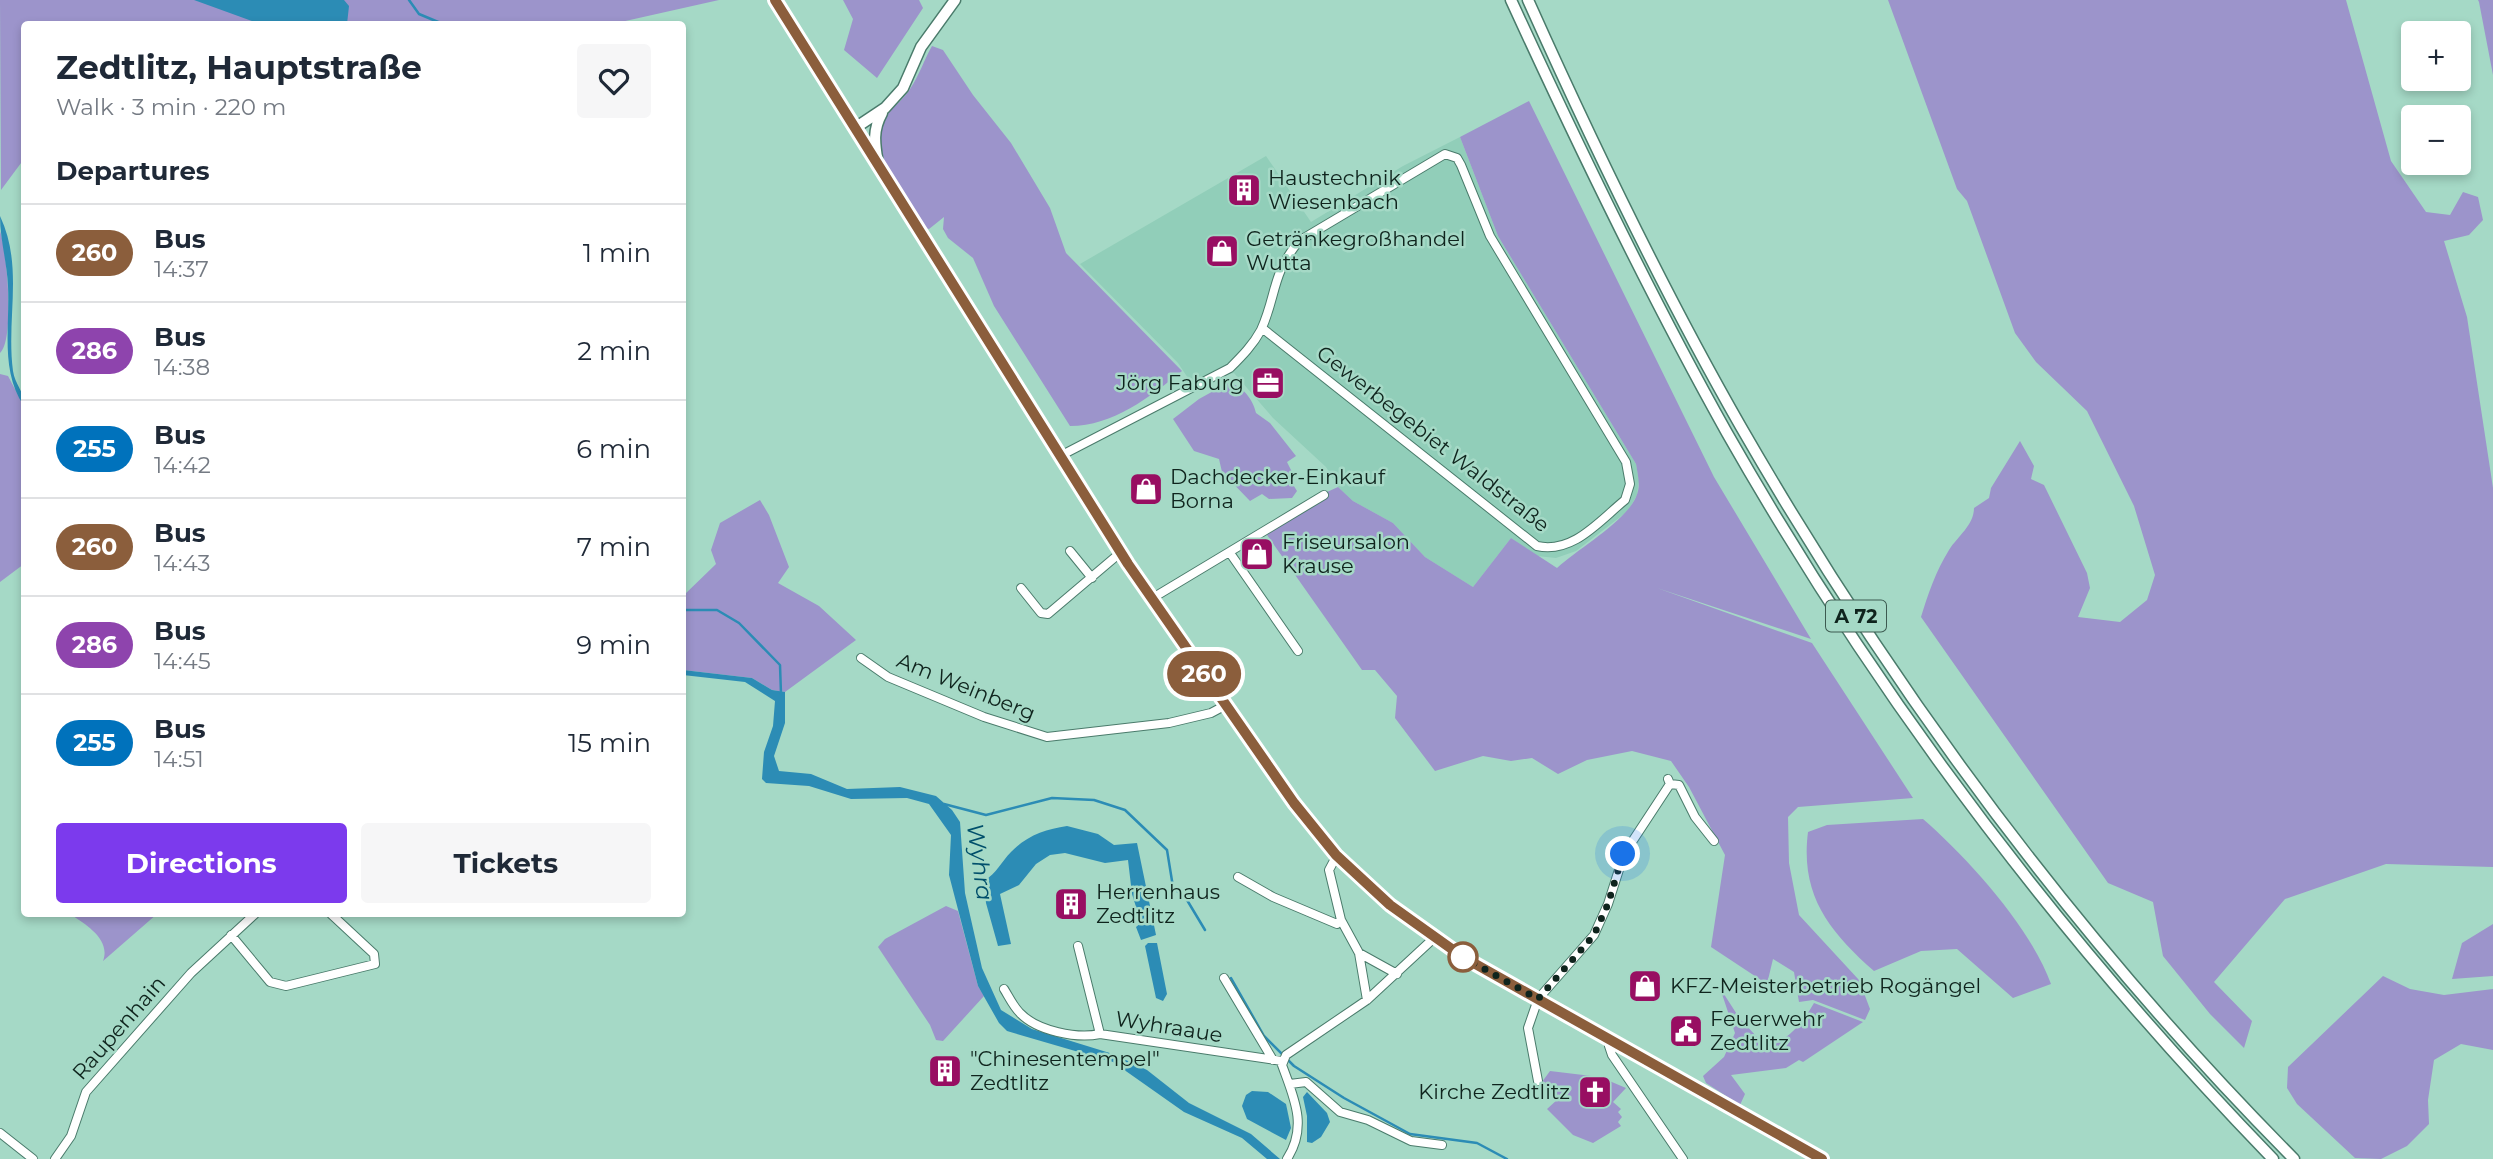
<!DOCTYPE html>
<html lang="en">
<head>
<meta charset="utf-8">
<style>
  :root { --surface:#fff; --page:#f6f6f7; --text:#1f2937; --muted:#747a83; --line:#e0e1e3; --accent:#7c3aed }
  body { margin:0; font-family:Montserrat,sans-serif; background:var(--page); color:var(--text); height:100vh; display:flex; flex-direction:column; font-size:26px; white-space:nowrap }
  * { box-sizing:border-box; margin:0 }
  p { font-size:23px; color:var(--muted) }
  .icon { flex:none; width:38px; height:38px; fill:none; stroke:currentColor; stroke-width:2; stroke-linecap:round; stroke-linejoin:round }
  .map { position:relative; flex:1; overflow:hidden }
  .details { position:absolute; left:21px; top:21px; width:665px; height:896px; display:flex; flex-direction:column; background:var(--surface); border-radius:7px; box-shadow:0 4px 10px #0003 }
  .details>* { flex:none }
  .badge { padding:0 14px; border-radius:23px; font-size:24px; line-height:46px }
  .tools { position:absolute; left:2401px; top:21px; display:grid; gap:14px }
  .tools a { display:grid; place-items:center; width:70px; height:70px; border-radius:7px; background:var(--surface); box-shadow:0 4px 10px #0003; font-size:35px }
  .you { position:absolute; width:35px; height:35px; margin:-18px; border:5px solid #fff; border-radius:50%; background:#1a73e8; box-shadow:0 0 0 10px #1a73e833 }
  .map>.badge { position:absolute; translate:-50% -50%; box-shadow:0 0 0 4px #fff }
  h2 { padding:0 35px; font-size:26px; line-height:63px }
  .round { display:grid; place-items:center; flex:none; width:74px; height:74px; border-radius:7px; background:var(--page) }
  .headline { display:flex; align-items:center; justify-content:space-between; height:119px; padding:0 35px }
  h1 { font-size:33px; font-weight:700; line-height:52px }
  .button { display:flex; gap:14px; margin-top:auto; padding:14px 35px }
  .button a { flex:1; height:80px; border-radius:7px; background:var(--accent); color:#fff; font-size:28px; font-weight:700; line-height:80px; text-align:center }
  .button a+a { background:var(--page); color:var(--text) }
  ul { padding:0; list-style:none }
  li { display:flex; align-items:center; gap:21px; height:98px; padding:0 35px; border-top:2px solid var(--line) }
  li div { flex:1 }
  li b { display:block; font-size:26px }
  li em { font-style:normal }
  li .badge { min-width:77px; font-weight:700; text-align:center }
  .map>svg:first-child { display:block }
  .built { fill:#91ceb9 }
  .green { fill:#9c94cb }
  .water { fill:#2c8cb5 }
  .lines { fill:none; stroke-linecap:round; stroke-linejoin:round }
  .stream { stroke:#2c8cb5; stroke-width:2.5 }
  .minor-casing { stroke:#4a7b6b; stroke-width:10 }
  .major-casing { stroke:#4a7b6b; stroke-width:12 }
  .highway-casing { stroke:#4a7b6b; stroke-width:13 }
  .minor { stroke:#fff; stroke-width:8 }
  .major { stroke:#fff; stroke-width:10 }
  .highway { stroke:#fff; stroke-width:10 }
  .line-casing { stroke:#fff; stroke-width:16 }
  .line { stroke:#8b5e3c; stroke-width:10 }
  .walk { stroke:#0f241d; stroke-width:7; stroke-dasharray:0 12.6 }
  .stop-dot { fill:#fff; stroke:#8b5e3c; stroke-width:3.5 }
  .labels { text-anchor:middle; stroke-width:5; stroke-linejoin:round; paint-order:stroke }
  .shield { fill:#a5d9c6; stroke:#3c5a50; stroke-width:2 }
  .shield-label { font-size:19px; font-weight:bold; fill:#0f241d }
  .poi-label { font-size:21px; fill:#0f241d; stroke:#a5d9c6; text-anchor:start }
  .street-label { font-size:21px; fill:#0f241d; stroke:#a5d9c6 }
  .water-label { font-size:23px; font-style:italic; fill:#004f6b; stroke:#a5d9c6 }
</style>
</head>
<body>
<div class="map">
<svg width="2493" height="1159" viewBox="0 0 2493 1159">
  <rect width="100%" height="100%" fill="#a5d9c6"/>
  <path class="built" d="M 1460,137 L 1498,236 L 1636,464 L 1639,480 L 1637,495 L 1628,511 L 1576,551 L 1556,558 L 1537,556 L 1511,538 L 1473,587 L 1425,557 L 1393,523 L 1353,501 L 1338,487 L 1326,467 L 1273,418 L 1234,373 L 1190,381 L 1178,363 L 1080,264 L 1266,156 L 1311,222 L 1403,166 Z"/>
  <path class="green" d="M 0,0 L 719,0 L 612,24 L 24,24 L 24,159 L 1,190 Z
    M 843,0 L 919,0 L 923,8 L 877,78 L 844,50 L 853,19 Z
    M 1888,0 L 2346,0 L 2391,161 L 2426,212 L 2450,215 L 2463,192 L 2478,197 L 2483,220 L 2469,235 L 2444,241 L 2467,317 L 2493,488 L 2493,867 L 2386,864 L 2285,899 L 2214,982 L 2252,1021 L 2244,1048 L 2210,1014 L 2163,956 L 2153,902 L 2108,883 L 1921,617 C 1928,594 1936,571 1949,550 C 1958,536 1974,525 1974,508 L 1989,498 L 1991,488 L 2020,441 L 2034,466 L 2031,479 L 2044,485 L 2087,573 L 2090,588 L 2078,617 L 2120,622 L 2147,600 L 2155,575 L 2134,506 L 2087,411 L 2036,362 L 2015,333 L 1967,201 L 1957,189 Z
    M 2478,0 L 2493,0 L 2493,75 L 2479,2 Z
    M 932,46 L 943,50 L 973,95 L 1011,143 L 1050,208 L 1066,253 L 1182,371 C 1150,397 1113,426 1070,426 L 994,306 L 973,258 L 948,238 L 943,229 L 944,217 L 929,229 L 925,228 C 909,204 871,156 881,127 C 885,112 902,102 910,89 C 919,76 924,60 932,46 Z
    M 1529,101 L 1714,477 L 1811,639 L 1657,588 L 1812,643 L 1913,798 L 1798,807 L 1788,817 L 1789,863 L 1799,915 L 1859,980 L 1870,1009 L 1865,1020 L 1813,1000 L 1799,1002 L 1794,972 L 1773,959 L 1767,984 L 1711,947 L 1725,855 L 1689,787 L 1671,761 L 1632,751 L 1587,760 L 1558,774 L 1532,758 L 1511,761 L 1483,756 L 1435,771 L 1395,718 L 1397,696 L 1375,670 L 1362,670 L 1267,535 L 1316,497 L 1338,487 L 1353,501 L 1393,523 L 1425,557 L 1473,587 L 1511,538 L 1557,568 C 1579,548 1625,522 1636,497 C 1641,486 1638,476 1636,464 L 1498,236 L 1460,137 Z
    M 0,231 C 7,250 15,340 0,353 Z
    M 0,374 L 8,376 L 24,406 L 24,564 L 0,582 Z
    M 1228,383 C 1242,385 1253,399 1256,413 L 1270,423 L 1296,456 L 1287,462 L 1293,474 L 1290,480 L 1297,491 L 1292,498 L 1269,499 L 1262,494 L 1250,501 L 1222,472 L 1219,459 L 1194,451 L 1173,419 L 1199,399 Z
    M 760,500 L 769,515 L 789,567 L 778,583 L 819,606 L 856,640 L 785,692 L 772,690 L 752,678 L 683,670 L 682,597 L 716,564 L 711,550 L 720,523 Z
    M 1923,819 C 1968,858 2031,928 2051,984 L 2013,998 L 1957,949 L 1921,951 L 1874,971 C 1829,931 1800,895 1808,832 L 1827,825 Z
    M 946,906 L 958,911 L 978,986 L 984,996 L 943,1041 L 936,1040 L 930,1025 L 878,947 L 885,939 Z
    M 70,914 L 157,914 L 103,961 C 111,940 87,925 70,914 Z
    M 2493,924 L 2493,976 L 2452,979 L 2462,943 Z
    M 2383,976 L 2410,989 L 2444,995 L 2493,989 L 2493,1050 L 2461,1044 L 2434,1060 L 2428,1100 L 2429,1124 L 2407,1146 L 2381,1159 L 2355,1158 L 2297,1104 L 2287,1088 L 2288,1067 Z
    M 1720,988 L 1740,1019 L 1759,1039 L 1757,1052 C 1785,1042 1799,1029 1814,1003 L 1863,1022 L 1803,1062 L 1799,1060 L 1786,1068 L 1731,1075 L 1745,1094 L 1740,1105 L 1706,1083 L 1703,1076 L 1724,1057 L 1735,1033 Z
    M 1550,1071 L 1600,1077 L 1626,1088 L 1613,1102 L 1621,1109 L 1618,1112 L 1622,1117 L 1618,1122 L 1621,1126 L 1593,1143 L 1573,1135 L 1547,1109 L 1558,1099 L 1542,1082 Z"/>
  <path class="water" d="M 194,0 L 344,0 L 349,6 L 347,24 L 260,24 Z
    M 0,216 C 24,267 6,318 13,371 C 15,385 25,392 24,406 C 0,371 10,328 8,286 C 7,263 0,239 0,216 Z
    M 683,670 L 752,678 L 772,690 L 785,692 L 785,723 L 774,756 L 779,771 L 811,774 L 847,789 L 900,787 L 936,796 L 952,810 L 960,822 L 965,893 L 982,968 L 1001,1010 L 1032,1029 L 1113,1054 L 1147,1070 L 1189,1103 L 1251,1134 L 1280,1159 L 1267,1159 L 1242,1138 L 1184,1112 L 1113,1062 L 1007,1031 L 999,1023 L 978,986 L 949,875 L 951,835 L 929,804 L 907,798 L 851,799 L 809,786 L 766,783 L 762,779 L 764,752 L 773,726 L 775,701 L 745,682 L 683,675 Z
    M 1067,826 L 1098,834 L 1114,845 L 1137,843 L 1156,935 L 1141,940 L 1136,927 L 1141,923 L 1132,894 L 1128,860 L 1105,863 L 1065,853 L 1050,855 L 1036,864 L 1019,885 L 1000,894 L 1011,944 L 998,946 L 986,903 L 984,881 C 997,873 1001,862 1011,852 C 1026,836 1046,829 1067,826 Z
    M 1148,943 L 1157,943 L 1167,994 L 1163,1001 L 1156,998 L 1145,946 Z
    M 1252,1091 L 1268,1092 L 1286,1104 L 1291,1128 L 1286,1140 L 1247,1119 L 1242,1106 L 1246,1095 Z
    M 1307,1092 L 1327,1113 L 1330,1122 L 1321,1137 L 1312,1143 L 1307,1142 L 1307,1116 L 1303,1097 Z"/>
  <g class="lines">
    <path class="stream" d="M 409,0 L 419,14 L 443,24
      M 682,610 L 717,610 L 739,623 L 780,665 L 781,694
      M 944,804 L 986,815 L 1052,798 L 1094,800 L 1125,810 L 1167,850 L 1173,887 L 1187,900 L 1205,930
      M 1231,978 L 1264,1036 L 1294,1066 L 1344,1098 L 1410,1134 L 1477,1143 L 1507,1159"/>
    <g class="minor-casing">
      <path id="minor" d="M 775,0 L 855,128
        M 1062,455 L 1230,368 C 1242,356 1253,345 1261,330 C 1277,295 1271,275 1299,241 L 1445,154 L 1457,158 L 1461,165 L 1490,236 L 1626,462 L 1630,484 L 1625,500 C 1599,521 1573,554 1537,546 L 1262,328
        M 1070,551 L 1092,578
        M 1230,553 L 1298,651
        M 1021,588 L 1041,613 L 1048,614 L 1120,553
        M 1151,599 L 1324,495
        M 861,658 L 888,677 L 984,717 L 1047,737 L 1169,723 L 1211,713 L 1226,705
        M 1670,784 L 1679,785 L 1695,817 L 1714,841
        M 1238,877 L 1273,897 L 1337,924 L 1341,920 L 1329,870 L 1337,855
        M 1341,920 L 1359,953 L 1367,1000
        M 231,935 L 270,982 L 286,986 L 375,964 L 374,954 L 331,914
        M 1078,946 L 1100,1034 L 1282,1061
        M 1359,953 L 1397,974
        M 1224,978 L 1273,1060
        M 1004,989 C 1009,997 1013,1006 1020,1013 C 1037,1031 1077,1039 1100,1034
        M 1612,1040 L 1609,1046 L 1612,1055 L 1683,1159
        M 1538,1081 L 1528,1028 L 1538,999 L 1594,935 L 1608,904 L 1624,854 L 1670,784 L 1668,779
        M 1290,1084 L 1306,1082 L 1340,1112 L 1368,1120 L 1411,1141 L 1442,1145
        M 0,1133 L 33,1159
        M 55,1159 L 71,1136 L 86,1092 L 191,973 L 255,914
        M 1287,1159 C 1308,1126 1294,1098 1282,1065 L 1286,1055 L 1367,1000 L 1434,938"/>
    </g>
    <g class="major-casing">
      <path id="major" d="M 855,128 L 1128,564 L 1302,813 L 1337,855 L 1390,905 L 1463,957 L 1822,1159"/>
    </g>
    <g class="highway-casing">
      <path id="highway" d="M 1511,0 C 1578,146 1648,292 1727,433 C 1877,697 2062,941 2273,1159
        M 1528,0 C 1593,145 1662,289 1741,427 C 1894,693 2078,941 2294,1159
        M 855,128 L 885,108 L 903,88 L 921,47 L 955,0
        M 878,164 C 875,145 872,131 882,113"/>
    </g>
    <use href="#minor" class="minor"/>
    <use href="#major" class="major"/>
    <use href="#highway" class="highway"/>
  </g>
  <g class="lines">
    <g class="line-casing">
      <path id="line" d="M 775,0 L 1128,564 L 1294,803 L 1336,855 L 1390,905 L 1463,957 L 1822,1159"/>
    </g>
    <use href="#line" class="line"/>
    <path class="walk" d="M 1463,957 L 1538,999 L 1594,935 L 1608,904 L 1623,854"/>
  </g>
  <defs>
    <g id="building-square" transform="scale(1.75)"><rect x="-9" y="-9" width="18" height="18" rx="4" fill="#980e62" stroke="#a5d9c6"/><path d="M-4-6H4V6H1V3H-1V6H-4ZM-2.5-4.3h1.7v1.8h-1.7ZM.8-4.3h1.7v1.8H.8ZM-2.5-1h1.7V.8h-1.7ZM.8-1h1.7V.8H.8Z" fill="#fff"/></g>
    <g id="shop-square" transform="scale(1.75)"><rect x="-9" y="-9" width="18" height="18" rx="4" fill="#980e62" stroke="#a5d9c6"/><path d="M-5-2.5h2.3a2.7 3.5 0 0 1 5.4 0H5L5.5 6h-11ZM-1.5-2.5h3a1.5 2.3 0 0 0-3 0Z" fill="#fff"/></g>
    <g id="office-square" transform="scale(1.75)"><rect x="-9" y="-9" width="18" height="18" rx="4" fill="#980e62" stroke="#a5d9c6"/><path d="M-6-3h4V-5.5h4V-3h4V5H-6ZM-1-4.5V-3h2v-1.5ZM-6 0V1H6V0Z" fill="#fff"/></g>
    <g id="civic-square" transform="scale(1.75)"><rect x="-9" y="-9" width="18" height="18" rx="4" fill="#980e62" stroke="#a5d9c6"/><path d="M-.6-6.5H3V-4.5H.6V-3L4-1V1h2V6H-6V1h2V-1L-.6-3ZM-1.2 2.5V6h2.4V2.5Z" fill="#fff"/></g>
    <g id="church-square" transform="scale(1.75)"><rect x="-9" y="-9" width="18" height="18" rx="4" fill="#980e62" stroke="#a5d9c6"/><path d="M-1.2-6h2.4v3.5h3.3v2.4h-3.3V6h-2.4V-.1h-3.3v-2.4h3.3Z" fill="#fff"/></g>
  </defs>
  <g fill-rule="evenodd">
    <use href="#building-square" x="1244" y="190"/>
    <use href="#shop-square" x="1222" y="251"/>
    <use href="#office-square" x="1268" y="383"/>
    <use href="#shop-square" x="1146" y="489"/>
    <use href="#shop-square" x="1257" y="554"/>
    <use href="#building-square" x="1071" y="904"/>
    <use href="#shop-square" x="1645" y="986"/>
    <use href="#civic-square" x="1686" y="1031"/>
    <use href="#building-square" x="945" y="1071"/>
    <use href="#church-square" x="1595" y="1092"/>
  </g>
  <circle class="stop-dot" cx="1463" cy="957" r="14"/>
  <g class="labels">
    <rect class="shield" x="1826" y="600.5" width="60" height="31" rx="5"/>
    <g class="shield-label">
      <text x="1856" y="623">A 72</text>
    </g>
    <g class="poi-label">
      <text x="1268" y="185">Haustechnik<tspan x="1268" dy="24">Wiesenbach</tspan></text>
      <text x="1246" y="246">Getränkegroßhandel<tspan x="1246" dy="24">Wutta</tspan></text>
      <text x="1244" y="390" text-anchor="end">Jörg Faburg</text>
      <text x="1170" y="484">Dachdecker-Einkauf<tspan x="1170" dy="24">Borna</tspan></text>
      <text x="1282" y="549">Friseursalon<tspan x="1282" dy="24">Krause</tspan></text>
      <text x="1096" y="899">Herrenhaus<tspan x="1096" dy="24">Zedtlitz</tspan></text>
      <text x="1670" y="993">KFZ-Meisterbetrieb Rogängel</text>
      <text x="1710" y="1026">Feuerwehr<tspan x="1710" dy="24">Zedtlitz</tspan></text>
      <text x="970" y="1066">"Chinesentempel"<tspan x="970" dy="24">Zedtlitz</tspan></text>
      <text x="1570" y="1099" text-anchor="end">Kirche Zedtlitz</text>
    </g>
    <g class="street-label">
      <text transform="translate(1433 439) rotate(38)" y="7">Gewerbegebiet Waldstraße</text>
      <text transform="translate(966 687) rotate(22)" y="7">Am Weinberg</text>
      <text transform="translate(1169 1027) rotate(9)" y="7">Wyhraaue</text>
      <text transform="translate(119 1028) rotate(-49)" y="7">Raupenhain</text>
    </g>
    <g class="water-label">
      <text transform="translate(980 862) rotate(82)" y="8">Wyhra</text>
    </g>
  </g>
</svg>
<div class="tools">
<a>+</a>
<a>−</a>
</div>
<div class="you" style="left:1623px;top:854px"></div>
<b class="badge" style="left:1204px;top:674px;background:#8b5e3c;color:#fff">260</b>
<section class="details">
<div class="headline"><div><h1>Zedtlitz, Hauptstraße</h1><p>Walk · 3 min · 220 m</p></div><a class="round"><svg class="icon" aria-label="heart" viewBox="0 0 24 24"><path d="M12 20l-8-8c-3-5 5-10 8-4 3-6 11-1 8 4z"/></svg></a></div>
<h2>Departures</h2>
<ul>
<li><span class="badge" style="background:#8b5e3c;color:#fff">260</span><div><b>Bus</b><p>14:37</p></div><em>1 min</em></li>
<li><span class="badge" style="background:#8e44ad;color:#fff">286</span><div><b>Bus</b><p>14:38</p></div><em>2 min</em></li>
<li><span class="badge" style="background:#0072bc;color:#fff">255</span><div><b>Bus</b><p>14:42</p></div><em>6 min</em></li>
<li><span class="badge" style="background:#8b5e3c;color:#fff">260</span><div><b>Bus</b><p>14:43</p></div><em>7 min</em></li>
<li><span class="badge" style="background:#8e44ad;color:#fff">286</span><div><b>Bus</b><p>14:45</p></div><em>9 min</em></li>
<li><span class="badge" style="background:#0072bc;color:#fff">255</span><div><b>Bus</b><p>14:51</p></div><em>15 min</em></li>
</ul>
<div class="button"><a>Directions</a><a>Tickets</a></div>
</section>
</div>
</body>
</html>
